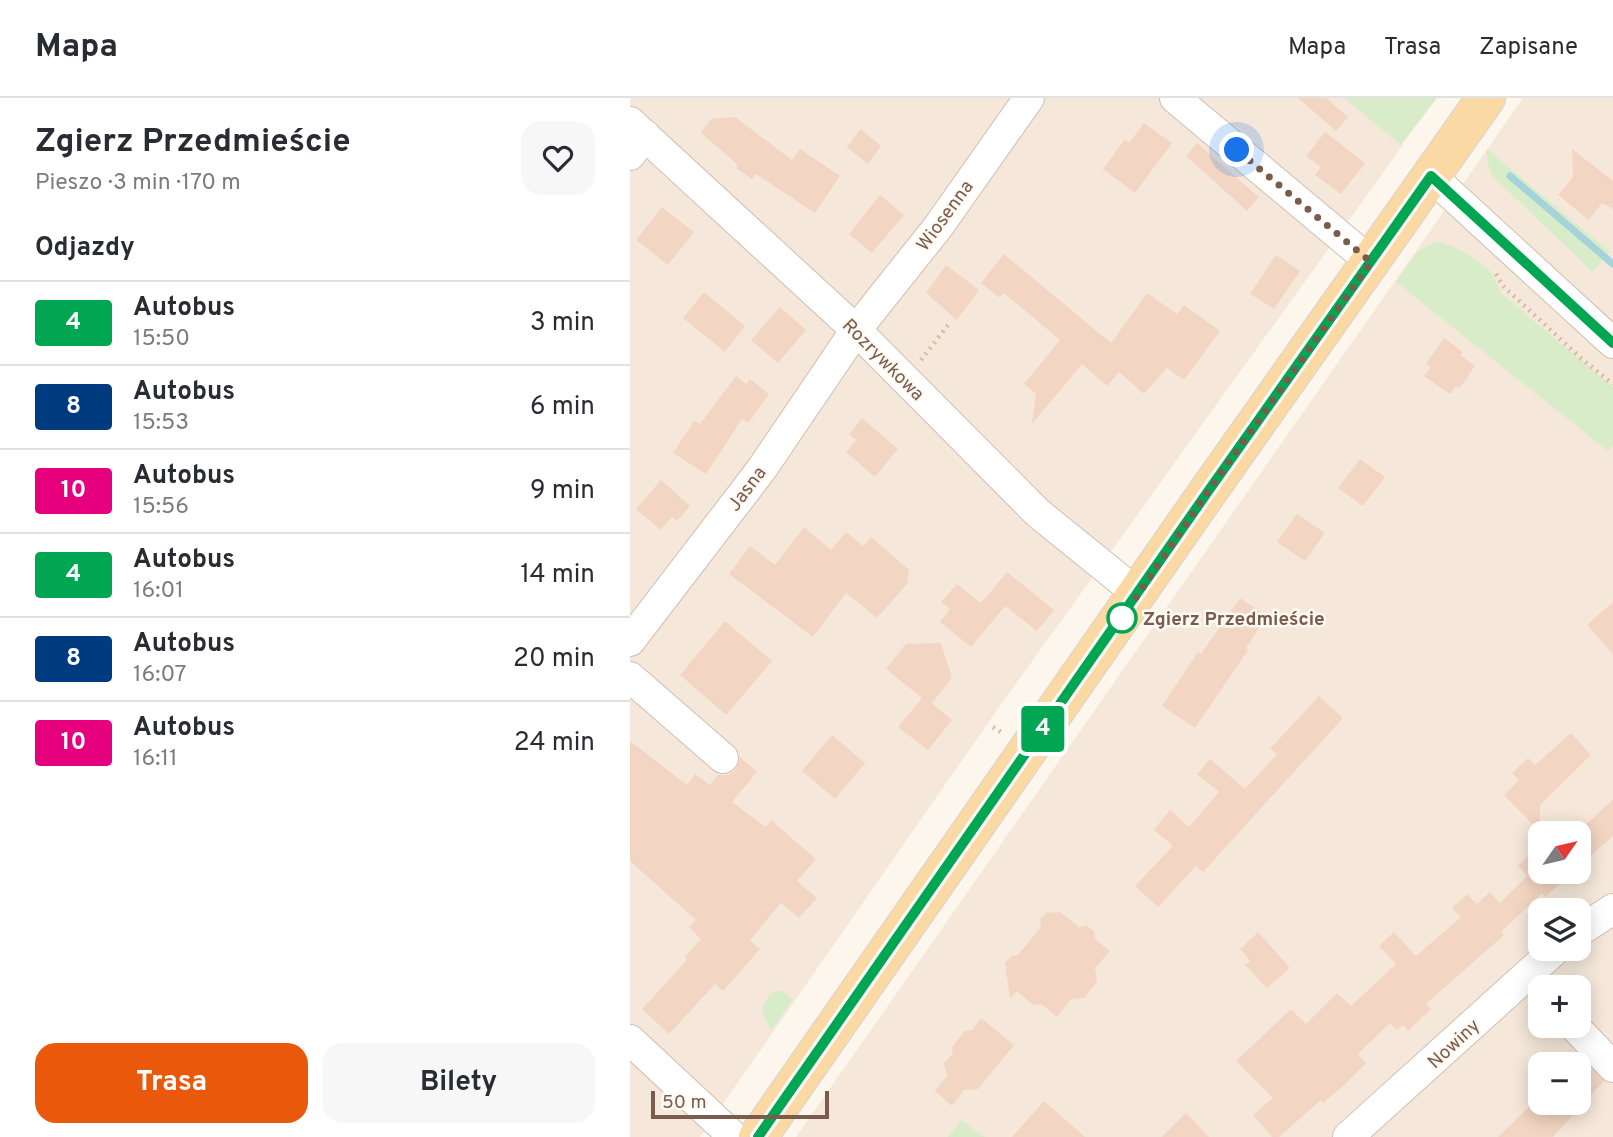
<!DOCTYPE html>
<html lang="pl">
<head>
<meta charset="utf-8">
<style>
  :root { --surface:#fff; --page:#f7f7f7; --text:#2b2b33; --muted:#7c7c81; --line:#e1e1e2; --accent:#ea580c }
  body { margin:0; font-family:Overpass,sans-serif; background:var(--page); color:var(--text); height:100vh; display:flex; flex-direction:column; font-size:26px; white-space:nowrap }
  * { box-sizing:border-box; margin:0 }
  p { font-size:23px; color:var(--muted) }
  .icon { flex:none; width:38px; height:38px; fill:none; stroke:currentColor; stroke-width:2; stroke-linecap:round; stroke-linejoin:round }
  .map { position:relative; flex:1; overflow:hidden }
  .side { display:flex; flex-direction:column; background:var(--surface); width:630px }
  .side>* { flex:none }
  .badge { padding:0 14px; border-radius:5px; font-size:24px; line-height:46px }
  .needle { width:46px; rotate:56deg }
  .tools { position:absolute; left:898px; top:723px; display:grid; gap:14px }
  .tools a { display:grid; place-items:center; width:63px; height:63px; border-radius:14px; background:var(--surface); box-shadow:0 4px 18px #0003; font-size:35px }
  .scale { position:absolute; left:21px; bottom:18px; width:178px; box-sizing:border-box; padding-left:7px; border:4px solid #7a5c4d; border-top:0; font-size:19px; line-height:24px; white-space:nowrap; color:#7a5c4d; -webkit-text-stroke:5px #fffaf3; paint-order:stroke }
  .you { position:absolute; width:35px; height:35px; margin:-18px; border:5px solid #fff; border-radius:50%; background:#1a73e8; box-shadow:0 0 0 10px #1a73e833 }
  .map>.badge { position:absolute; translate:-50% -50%; box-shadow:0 0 0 4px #fff }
  h2 { padding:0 35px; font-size:26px; line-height:63px }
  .round { display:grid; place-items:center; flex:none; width:74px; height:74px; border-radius:21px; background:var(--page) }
  .head { display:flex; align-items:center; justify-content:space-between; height:119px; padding:0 35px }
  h1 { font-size:33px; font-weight:700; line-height:52px }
  .cta { display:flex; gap:14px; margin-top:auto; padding:14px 35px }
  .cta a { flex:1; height:80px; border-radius:21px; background:var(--accent); color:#fff; font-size:28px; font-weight:700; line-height:80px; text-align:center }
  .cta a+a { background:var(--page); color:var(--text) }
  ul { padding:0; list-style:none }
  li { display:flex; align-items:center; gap:21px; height:84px; padding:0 35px; border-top:2px solid var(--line) }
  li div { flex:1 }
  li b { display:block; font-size:26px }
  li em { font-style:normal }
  li .badge { min-width:77px; font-weight:700; text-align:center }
  header { display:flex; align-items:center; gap:42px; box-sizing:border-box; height:98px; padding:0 35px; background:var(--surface); border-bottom:2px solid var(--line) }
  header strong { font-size:33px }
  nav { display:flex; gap:38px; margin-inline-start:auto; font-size:24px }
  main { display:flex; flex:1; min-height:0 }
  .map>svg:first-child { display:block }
  .residential { fill:#f5e8da; fill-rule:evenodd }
  .green { fill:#d8ecc9 }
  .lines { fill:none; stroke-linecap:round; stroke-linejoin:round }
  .stream { stroke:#a5d3da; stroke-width:7 }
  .building { fill:#f3d5c3 }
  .minor-casing { stroke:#d1beb0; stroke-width:32 }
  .major-casing { stroke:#dad1cd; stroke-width:40 }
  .path { stroke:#d9b8a5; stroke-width:4.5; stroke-dasharray:2 5; stroke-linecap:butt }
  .minor { stroke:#fff; stroke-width:30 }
  .major { stroke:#fbd9a5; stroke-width:38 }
  .line-casing { stroke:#fff; stroke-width:16 }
  .line { stroke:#00a651; stroke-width:10 }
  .walk { stroke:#7a5c4d; stroke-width:7; stroke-dasharray:0 12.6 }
  .stop-dot { fill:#fff; stroke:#00a651; stroke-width:3.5 }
  .labels { text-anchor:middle; stroke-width:5; stroke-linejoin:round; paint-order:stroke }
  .street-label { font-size:19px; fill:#7a5c4d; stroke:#fffaf3 }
  .stop-label { font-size:19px; font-weight:bold; fill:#7a5c4d; stroke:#fffaf3; text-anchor:start }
</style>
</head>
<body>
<header>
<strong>Mapa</strong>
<nav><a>Mapa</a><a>Trasa</a><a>Zapisane</a></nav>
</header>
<main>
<section class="side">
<div class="head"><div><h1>Zgierz Przedmieście</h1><p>Pieszo · 3 min · 170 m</p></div><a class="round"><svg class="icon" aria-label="heart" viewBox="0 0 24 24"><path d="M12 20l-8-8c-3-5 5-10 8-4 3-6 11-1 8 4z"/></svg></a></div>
<h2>Odjazdy</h2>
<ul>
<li><span class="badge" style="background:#00a651;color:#fff">4</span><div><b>Autobus</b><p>15:50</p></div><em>3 min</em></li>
<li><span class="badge" style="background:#003b80;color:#fff">8</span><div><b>Autobus</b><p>15:53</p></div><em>6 min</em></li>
<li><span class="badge" style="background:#e6007e;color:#fff">10</span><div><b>Autobus</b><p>15:56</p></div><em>9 min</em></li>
<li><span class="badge" style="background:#00a651;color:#fff">4</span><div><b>Autobus</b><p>16:01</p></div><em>14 min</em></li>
<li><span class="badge" style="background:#003b80;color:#fff">8</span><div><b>Autobus</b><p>16:07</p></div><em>20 min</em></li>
<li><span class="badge" style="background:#e6007e;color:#fff">10</span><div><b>Autobus</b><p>16:11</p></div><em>24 min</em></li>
</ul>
<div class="cta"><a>Trasa</a><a>Bilety</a></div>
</section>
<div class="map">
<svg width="983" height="1039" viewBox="0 0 983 1039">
  <rect width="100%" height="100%" fill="#fdf6ec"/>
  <path class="residential" d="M 0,0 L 717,0 L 773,47 L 365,615 L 70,1039 L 0,1039 Z
    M 893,0 L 983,0 L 983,1039 L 166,1039 ZM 910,735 L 948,735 L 948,774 L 910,774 ZM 910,812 L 948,812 L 948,850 L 910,850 ZM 910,889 L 948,889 L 948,928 L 910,928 ZM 910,966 L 948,966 L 948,1004 L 910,1004 Z"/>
  <path class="green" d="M 714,0 L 807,0 L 771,47 Z
    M 857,51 L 980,154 L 963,174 L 862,78 L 857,64 Z
    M 807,143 L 829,151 L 851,165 L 860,173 L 872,196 L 983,289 L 983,348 L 978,353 L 766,184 L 787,154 Z
    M 146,892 L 154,894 L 163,901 L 142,932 C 130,918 129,903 146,892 Z
    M 331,1022 L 355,1039 L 318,1039 Z"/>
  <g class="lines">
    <path class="stream" d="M 880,78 L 983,166"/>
  </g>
  <path class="building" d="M 668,0 L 696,0 L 718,19 L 706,33 Z
    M 105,19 L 162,62 L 170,51 L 210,78 L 185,115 L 126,76 L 122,81 L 106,70 L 108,67 L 71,35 L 81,21 Z
    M 514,25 L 542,45 L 505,95 L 473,71 L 495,41 L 499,45 Z
    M 231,31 L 251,48 L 238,66 L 217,49 Z
    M 695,34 L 735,65 L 711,96 L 685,77 L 691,69 L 676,58 Z
    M 567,45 L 629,99 L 617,113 L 556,58 Z
    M 942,51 L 983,83 L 983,111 L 972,105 L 959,122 L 928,97 L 943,79 Z
    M 250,97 L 274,117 L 242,155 L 219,136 Z
    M 32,109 L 64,134 L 38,167 L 6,142 Z
    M 374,156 L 481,245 L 517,195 L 547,216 L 554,207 L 590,233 L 554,282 L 537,270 L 514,296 L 489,274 L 477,288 L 452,266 L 402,326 L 406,296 L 394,286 L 430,242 L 374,195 L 370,200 L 351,185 Z
    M 646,157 L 670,173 L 644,211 L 620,196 Z
    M 316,167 L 349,192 L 327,222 L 296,195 Z
    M 74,194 L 115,228 L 95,254 L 53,220 Z
    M 150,209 L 176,232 L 148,265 L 121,242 Z
    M 814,240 L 833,254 L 830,257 L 845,268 L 829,291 L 826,288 L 820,296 L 794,278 L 801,269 L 796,266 Z
    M 106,278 L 116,286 L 120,281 L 139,296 L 118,325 L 112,321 L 76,376 L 43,355 L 64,323 L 70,326 Z
    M 232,320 L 268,351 L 245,379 L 216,354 L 226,342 L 219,336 Z
    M 730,361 L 755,379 L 733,408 L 708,390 Z
    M 31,382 L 60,408 L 47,423 L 42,419 L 31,432 L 6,411 Z
    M 667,416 L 695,435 L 675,463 L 647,444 Z
    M 174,429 L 201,452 L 216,434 L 233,448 L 241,439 L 279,472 L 277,486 L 247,520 L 216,495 L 183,539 L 99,476 L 120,448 L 145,467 Z
    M 377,474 L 424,512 L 407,533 L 375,508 L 341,549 L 310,524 L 320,511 L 311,504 L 327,486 L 351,505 Z
    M 610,500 L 637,518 L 616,550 L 618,552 L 565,630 L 532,608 L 568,554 L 571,556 Z
    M 983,504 L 983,556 L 957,527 Z
    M 95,523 L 142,563 L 96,617 L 50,577 Z
    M 311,545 L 322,580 L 302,605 L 322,622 L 298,652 L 268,629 L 292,600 L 256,571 L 276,546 Z
    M 689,598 L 713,620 L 573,774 L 566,768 L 528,809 L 505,788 L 543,748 L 524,732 L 540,712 L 559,729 L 589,694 L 567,676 L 580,661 L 615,691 L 647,656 L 640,651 Z
    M 941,635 L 961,657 L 910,707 L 910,734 L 874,697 L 889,682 L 882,675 L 898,660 L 905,667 Z
    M 202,637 L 235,665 L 205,701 L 172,673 Z
    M 0,643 L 57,687 L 65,676 L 80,687 L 88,677 L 98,677 L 106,672 L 110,659 L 127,674 L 102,704 L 136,729 L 141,722 L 186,761 L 167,783 L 187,800 L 169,820 L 151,805 L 120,842 L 130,851 L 93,893 L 85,886 L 39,936 L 12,911 L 57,862 L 55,859 L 71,841 L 59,829 L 66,822 L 0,763 Z
    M 983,701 L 983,738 L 948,769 L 948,734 Z
    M 910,748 L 910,774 L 944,774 L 915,799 L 912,795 L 871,834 L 874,837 L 796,906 L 801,911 L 778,933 L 773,927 L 767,932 L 760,925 L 728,956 L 736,965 L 714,987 L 693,1005 L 691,1002 L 649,1039 L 642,1039 L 623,1017 L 643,1000 L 606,963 L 661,911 L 676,926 L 707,895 L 721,908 L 766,866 L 749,848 L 764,834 L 786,858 L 831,819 L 822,810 L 837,796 L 847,806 L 860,794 L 870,805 L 897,778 L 888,767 Z
    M 430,814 L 449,829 L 457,828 L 464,833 L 465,841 L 480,853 L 465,870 L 467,884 L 454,900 L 441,901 L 427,919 L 411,906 L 403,907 L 387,893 L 380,900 L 375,865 L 381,858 L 388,857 L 411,829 L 410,821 L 416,815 Z
    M 628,834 L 660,870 L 637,890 L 615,867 L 620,863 L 610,851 Z
    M 351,920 L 384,947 L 348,991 L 334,992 L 322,1008 L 305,993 L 317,978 L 314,965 L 323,955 L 322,949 L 335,933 L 342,932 Z
    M 950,959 L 974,983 L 923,1039 L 868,1039 L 904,1004 L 948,1004 Z
    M 414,1003 L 455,1039 L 382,1039 Z
    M 556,1015 L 579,1039 L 532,1039 Z"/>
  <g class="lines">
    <g class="minor-casing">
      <path id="minor" d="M 545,0 L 741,164
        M 0,24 L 226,232 L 408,415 L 508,496
        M 0,57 L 15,37
        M 801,78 L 983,245
        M 0,543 L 131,372 L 226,232 L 308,129 L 399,0
        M 0,579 L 93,660
        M 948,834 L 983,811
        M 944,928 L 983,969
        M 0,942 L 104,1039
        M 718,1039 L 927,850"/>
    </g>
    <g class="major-casing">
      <path id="major" d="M 128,1039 L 579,392 L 856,0"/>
    </g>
    <path class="path" d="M 866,176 L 873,188 L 953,262 L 983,286
      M 291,262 L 318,227
      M 363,629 L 374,636"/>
    <use href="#minor" class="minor"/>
    <use href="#major" class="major"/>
  </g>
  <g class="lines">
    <g class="line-casing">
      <path id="line" d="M 128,1039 L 579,392 L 801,78 L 983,245"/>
    </g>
    <use href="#line" class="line"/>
    <path class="walk" d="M 492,520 L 579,392 L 741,164 L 607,52"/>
  </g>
  <circle class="stop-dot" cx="492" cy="520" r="14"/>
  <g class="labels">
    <g class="street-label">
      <text transform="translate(314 117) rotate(-54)" y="7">Wiosenna</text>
      <text transform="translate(254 261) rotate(45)" y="7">Rozrywkowa</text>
      <text transform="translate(116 390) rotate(-53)" y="7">Jasna</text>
      <text transform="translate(823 945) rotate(-43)" y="7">Nowiny</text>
    </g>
    <g class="stop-label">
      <text x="513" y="527">Zgierz Przedmieście</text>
    </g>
  </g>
</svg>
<div class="tools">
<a><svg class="needle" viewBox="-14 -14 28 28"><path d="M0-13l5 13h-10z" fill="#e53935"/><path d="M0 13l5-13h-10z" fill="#7c7c81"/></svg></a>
<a><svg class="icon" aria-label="layers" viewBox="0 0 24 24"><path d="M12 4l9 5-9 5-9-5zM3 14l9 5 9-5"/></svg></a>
<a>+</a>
<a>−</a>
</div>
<div class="scale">50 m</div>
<div class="you" style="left:607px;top:52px"></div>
<b class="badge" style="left:413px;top:631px;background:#00a651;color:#fff">4</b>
</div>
</main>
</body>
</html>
